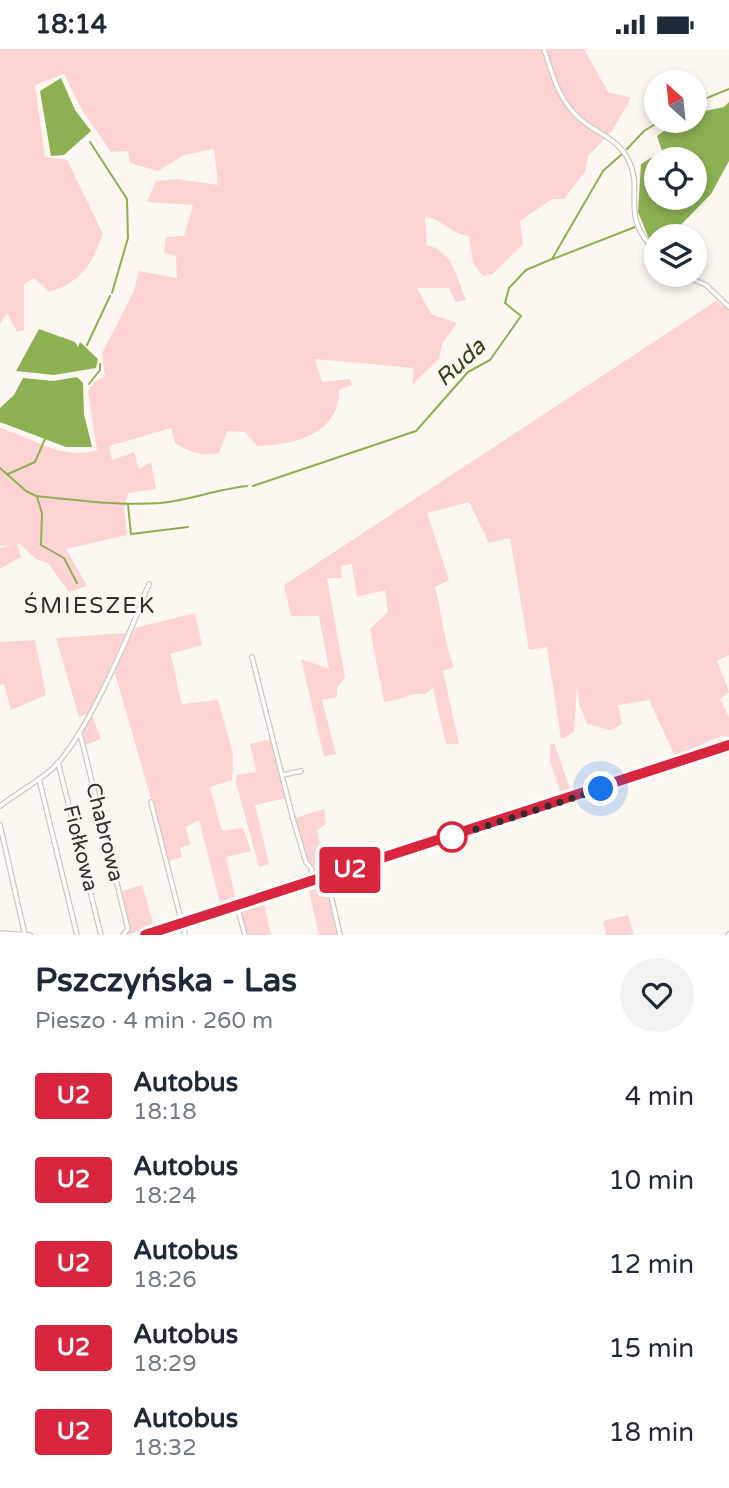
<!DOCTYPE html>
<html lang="pl">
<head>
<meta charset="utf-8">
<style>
  :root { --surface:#fff; --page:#f2f2f3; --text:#1f2937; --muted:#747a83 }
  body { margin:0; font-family:"Varela Round",sans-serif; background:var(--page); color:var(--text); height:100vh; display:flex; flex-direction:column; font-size:26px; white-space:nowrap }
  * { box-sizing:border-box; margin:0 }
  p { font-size:23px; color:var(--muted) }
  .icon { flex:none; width:38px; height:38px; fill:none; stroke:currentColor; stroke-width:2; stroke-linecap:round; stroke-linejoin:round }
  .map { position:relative; height:886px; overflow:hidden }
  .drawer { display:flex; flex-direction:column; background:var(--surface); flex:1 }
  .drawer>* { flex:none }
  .badge { padding:0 14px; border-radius:5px; font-size:24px; line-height:46px }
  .needle { width:46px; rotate:333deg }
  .fabs { position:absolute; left:644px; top:21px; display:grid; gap:14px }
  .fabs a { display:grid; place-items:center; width:63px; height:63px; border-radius:50%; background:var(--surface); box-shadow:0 4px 10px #0003; font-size:35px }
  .you { position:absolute; width:35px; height:35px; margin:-18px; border:5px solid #fff; border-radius:50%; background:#1a73e8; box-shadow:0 0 0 10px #1a73e833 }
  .map>.badge { position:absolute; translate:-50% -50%; box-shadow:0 0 0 4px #fff }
  .round { display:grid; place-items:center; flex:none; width:74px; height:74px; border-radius:37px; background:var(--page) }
  .headline { display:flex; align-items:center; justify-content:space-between; height:119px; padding:0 35px }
  h1 { font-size:33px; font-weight:800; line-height:52px }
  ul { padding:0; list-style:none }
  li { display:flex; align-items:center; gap:21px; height:84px; padding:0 35px }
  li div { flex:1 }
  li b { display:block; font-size:26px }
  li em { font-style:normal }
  li .badge { min-width:77px; font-weight:700; text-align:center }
  .status { display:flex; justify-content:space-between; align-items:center; height:49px; padding:0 35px; background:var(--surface); direction:ltr }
  .status svg { height:19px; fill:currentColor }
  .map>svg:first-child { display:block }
  .green { fill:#fdd4d3 }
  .water { fill:#8db053; fill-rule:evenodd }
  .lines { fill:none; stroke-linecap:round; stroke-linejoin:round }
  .stream { stroke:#8db053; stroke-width:2 }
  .street-casing { stroke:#ccc7c1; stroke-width:6 }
  .secondary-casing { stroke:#ccc7c1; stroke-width:7 }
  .street { stroke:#fff; stroke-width:3.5 }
  .secondary { stroke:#f7d5c3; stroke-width:4.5 }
  .line-casing { stroke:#fff; stroke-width:16 }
  .line { stroke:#d7263d; stroke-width:10 }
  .walk { stroke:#312f2d; stroke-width:7; stroke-dasharray:0 12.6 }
  .stop-dot { fill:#fff; stroke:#d7263d; stroke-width:3.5 }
  .labels { text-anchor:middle; stroke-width:5; stroke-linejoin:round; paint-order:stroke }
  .street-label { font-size:21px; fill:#312f2d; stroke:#fcf7f1 }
  .water-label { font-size:23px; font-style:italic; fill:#33411b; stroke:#fcf7f1 }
  .neighbourhood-label { font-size:23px; letter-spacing:2px; fill:#312f2d; stroke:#fcf7f1 }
</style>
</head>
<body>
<div class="status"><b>18:14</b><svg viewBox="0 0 49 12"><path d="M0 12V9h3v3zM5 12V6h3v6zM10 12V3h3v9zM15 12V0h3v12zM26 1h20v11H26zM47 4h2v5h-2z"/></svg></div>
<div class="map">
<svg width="729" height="886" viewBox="0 0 729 886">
  <rect width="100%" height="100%" fill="#fcf7f1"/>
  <path class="green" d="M 0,0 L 584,0 L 608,43 L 631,49 L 612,82 L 588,107 L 585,123 L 564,150 L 552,150 L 520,172 L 523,195 L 493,225 L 483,227 L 473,214 L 469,187 C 452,185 442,171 425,167 L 427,196 C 454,203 456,229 466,251 L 456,253 L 449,239 L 417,239 L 431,265 L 457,274 L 442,295 L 439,310 L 412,336 L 414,319 L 315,310 L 322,333 L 350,330 L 352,336 L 339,341 C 340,385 293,397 257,397 L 245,383 L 227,382 L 219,404 C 201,408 190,403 175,394 L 171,379 L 109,397 L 112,411 L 134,403 L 139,420 L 151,413 L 156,440 L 128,444 L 124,460 L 127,486 L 66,500 L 87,537 L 69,543 L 48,514 L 36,510 L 20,495 L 17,495 L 21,508 L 0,520 L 0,499 L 14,495 L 0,497 L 0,379 C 33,389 62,412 97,401 L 88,342 L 94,333 L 105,327 L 102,304 L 134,242 L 139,222 L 177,229 L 176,207 L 164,204 L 166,188 L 184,187 L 193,156 L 147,153 L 156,132 L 177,130 L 218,136 L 214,100 L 184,106 L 158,122 L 130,114 L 128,102 L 111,103 L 82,61 L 64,25 L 35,36 L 45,108 L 67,111 L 103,185 C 91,217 82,232 49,243 L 34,229 L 24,235 L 24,281 L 17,283 L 7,264 L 0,275 Z
    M 716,252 L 729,261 L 729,606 L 717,612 L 729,643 L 720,650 L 729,668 L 729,688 L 721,687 L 675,707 L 649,651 L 618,656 L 622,675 L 610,681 L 587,675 L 579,655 L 577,635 L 574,683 L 561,690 L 547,598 L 529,601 L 510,489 L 489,494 L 469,453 L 427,464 L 449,531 L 435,538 C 442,565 444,593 454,618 L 443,622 L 459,695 L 446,695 L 433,639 L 425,645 C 409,643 400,652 384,653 L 370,580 L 388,563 L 385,541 L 357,548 L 352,515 L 341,517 L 342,529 L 327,529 L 345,629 L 337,638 L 337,648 L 322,651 L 336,705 L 324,708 L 301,610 L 329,620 L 319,567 L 291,567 L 284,536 Z
    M 195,564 L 202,596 L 170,605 C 176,622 177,638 182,655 L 218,651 L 233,705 L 232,734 L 231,731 L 210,738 L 222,782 L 243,779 L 251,802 L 226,808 L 236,852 L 221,857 L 199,771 L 186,778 L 190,795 L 180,799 L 182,808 L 169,812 L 114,621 L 135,579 Z
    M 126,584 L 89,664 L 79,668 L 56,589 Z
    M 35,591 L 46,646 L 11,661 L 4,635 L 0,636 L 0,593 Z
    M 92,666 L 101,690 L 85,696 L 82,683 Z
    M 271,690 L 286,749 L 255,756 L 269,815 L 259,818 L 236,734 L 237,726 L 256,723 L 250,695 Z
    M 554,694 L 572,745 L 562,748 L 550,712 L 550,696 Z
    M 324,760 L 326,775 L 317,781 L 326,823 L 313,828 L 317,819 L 308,812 L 295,769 Z
    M 142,836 L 154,877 L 127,886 L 130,882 L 122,842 Z
    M 326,836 L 336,883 L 340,886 L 319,886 L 309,842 Z
    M 264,855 L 271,886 L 248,886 L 240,861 Z
    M 628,866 L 634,886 L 606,886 L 603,872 Z"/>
  <path class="water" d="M 61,29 L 75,61 L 91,82 L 64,106 L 51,107 L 40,42 Z
    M 729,53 L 729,112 L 711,145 L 670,187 L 656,187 L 656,194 L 649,190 L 638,163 L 641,115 L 662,102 L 657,87 L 677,72 L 695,72 L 695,64 L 724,58 ZM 656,110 L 695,110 L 695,149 L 656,149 Z
    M 39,280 L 75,293 L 78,298 L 80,293 L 98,310 L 96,319 L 54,326 L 16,322 Z
    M 77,328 L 83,334 L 84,365 L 92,398 L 66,398 L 0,373 L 0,359 L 14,346 L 23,329 L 53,332 Z"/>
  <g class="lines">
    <path class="stream" d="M 695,54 L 729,40
      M 90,93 L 127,150 L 128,189 L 112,244
      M 627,100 L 644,82 L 660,72
      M 553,210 L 635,178
      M 87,296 L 110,247
      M 89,335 L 100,321 L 100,315
      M 0,419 L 26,442 L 36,447 C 78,451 119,457 161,454 C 190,451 218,440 247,437
      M 8,425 L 35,413 L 45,390
      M 253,437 L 416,382 L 468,323 L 490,311 L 521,267 L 505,254 L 509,239 L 526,221 L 552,210 L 603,122 L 622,105
      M 37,448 L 42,464 L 41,496 L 64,509 L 77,534
      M 128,456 L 131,485 L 188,478"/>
    <g class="street-casing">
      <path id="street" d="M 544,0 C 552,24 558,49 577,67 C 595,85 617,87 629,112 C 644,143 619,168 656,202
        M 683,226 L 706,236 L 729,258
        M 252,608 L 293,770 L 306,813 L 312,820 L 311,826 L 264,842 L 262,848
        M 80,684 L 128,880 L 123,886
        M 58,713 L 101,886
        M 283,726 L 301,722
        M 39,730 L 77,886
        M 151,753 L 185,886
        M 0,757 C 17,744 36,734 52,720 C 87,687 131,582 149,535
        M 0,776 L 25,886
        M 327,829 L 340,886
        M 237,857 L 245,886
        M 0,884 L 30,886
        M 728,886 L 729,885"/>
    </g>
    <g class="secondary-casing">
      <path id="secondary" d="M 145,886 L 729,696"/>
    </g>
    <use href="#street" class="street"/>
    <use href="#secondary" class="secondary"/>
  </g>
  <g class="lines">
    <g class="line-casing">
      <path id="line" d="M 145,886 L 729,696"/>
    </g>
    <use href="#line" class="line"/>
    <path class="walk" d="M 452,788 L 601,740"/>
  </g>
  <circle class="stop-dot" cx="452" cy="788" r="14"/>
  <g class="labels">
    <g class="street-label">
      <text transform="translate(105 783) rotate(76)" y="7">Chabrowa</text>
      <text transform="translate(81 799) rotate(76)" y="7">Fiołkowa</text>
    </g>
    <g class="water-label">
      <text transform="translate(460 313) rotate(-43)" y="8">Ruda</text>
    </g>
    <g class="neighbourhood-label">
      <text x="90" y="564">ŚMIESZEK</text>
    </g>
  </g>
</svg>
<div class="fabs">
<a><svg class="needle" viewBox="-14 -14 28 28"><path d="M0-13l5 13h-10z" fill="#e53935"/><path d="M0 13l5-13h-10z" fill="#747a83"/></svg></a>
<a><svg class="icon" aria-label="locate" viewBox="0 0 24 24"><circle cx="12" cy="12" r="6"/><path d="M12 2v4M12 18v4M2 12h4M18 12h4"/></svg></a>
<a><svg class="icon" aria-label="layers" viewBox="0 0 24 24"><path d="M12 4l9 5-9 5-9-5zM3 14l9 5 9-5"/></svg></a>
</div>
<div class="you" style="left:601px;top:740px"></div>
<b class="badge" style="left:350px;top:821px;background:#d7263d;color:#fff">U2</b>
</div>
<section class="drawer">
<div class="headline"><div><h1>Pszczyńska - Las</h1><p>Pieszo · 4 min · 260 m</p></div><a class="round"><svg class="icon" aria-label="heart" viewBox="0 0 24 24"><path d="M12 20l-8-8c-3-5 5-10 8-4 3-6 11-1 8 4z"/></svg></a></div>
<ul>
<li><span class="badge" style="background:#d7263d;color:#fff">U2</span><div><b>Autobus</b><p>18:18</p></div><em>4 min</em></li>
<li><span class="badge" style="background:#d7263d;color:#fff">U2</span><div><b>Autobus</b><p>18:24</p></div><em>10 min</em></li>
<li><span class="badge" style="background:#d7263d;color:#fff">U2</span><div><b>Autobus</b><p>18:26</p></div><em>12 min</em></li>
<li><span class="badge" style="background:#d7263d;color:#fff">U2</span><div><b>Autobus</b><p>18:29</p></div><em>15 min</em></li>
<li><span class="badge" style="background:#d7263d;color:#fff">U2</span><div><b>Autobus</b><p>18:32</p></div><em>18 min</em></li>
</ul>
</section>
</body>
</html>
